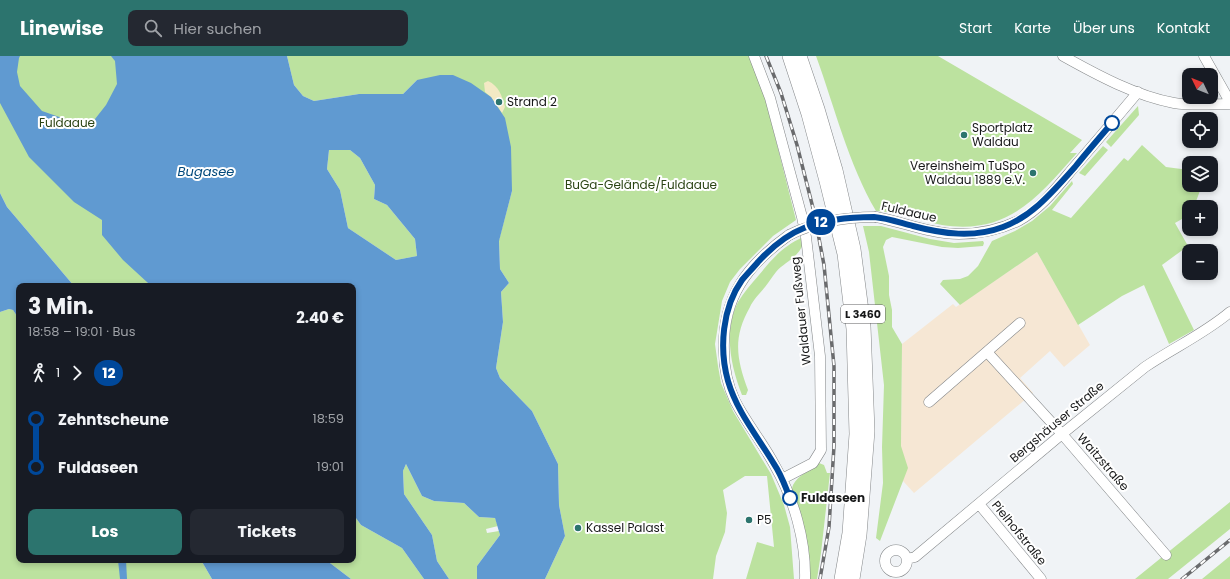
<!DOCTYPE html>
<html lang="de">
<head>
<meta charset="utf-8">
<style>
  :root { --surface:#171b24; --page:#242831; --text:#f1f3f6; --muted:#9ea1a6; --accent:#2c746e }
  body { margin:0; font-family:Poppins,sans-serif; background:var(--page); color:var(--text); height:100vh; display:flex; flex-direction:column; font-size:15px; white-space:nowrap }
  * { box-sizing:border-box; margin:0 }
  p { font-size:13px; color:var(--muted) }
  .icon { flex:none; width:22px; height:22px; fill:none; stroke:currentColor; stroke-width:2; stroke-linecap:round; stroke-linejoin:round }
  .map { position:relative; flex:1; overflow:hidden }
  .panel { position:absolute; left:16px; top:227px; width:340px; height:280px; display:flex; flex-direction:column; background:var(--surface); border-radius:8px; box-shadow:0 2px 6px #0003 }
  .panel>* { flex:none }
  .badge { padding:0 8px; border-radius:13px; font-size:14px; line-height:26px }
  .needle { width:26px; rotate:313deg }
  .buttons { position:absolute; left:1182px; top:12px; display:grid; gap:8px }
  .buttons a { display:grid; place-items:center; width:36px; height:36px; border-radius:8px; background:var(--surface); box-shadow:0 2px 6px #0003; font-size:20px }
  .map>.badge { position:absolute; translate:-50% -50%; box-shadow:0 0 0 2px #fff }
  .legs { display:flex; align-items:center; gap:6px; height:44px; padding:0 12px; font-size:13px }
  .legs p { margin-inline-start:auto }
  .head { display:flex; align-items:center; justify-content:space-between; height:68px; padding:0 12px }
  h1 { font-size:22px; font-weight:700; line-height:30px }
  .action { display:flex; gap:8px; margin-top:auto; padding:8px 12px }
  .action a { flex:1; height:46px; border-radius:8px; background:var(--accent); color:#fff; font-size:16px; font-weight:700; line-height:46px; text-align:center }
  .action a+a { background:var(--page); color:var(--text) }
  ul { padding:0 12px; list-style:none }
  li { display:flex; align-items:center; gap:14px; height:48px; font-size:15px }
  li i { display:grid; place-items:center; width:6px; height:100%; margin:0 5px; background:currentColor }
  li i::after { content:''; width:10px; height:10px; margin:-5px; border:3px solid; border-radius:50%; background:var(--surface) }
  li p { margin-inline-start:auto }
  li:first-child i { background:linear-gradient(#0000 50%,currentColor 0) }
  li:last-child i { background:linear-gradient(currentColor 50%,#0000 0) }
  header { display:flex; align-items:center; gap:24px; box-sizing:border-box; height:56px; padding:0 20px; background:var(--accent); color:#fff }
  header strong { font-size:19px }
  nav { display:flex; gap:22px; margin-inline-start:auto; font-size:14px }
  .search { width:280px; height:36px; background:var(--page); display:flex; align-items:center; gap:10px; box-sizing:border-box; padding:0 14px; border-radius:8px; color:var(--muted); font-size:15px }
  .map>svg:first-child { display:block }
  .industrial { fill:#f6e7d4 }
  .green { fill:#bce29f }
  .sand { fill:#f3e9c4 }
  .water { fill:#609ad1; fill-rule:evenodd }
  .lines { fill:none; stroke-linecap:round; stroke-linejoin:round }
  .minor-casing { stroke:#848789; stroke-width:11 }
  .major-casing { stroke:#848789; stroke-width:14 }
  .minor { stroke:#fff; stroke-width:10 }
  .major { stroke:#fff; stroke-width:13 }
  .rail-casing { stroke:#6a6b6d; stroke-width:3.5 }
  .rail { stroke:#fff; stroke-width:2; stroke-dasharray:6; stroke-linecap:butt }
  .minor-bridge-casing { stroke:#848789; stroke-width:11; stroke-linecap:butt }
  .minor-bridge { stroke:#fff; stroke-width:10 }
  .line-1-casing { stroke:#fff; stroke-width:9 }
  .line-1 { stroke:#00489a; stroke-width:6 }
  .poi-dot { fill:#2c746e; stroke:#fff; stroke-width:1.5 }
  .stop-1-dot { fill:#fff; stroke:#00489a; stroke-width:2 }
  .labels { text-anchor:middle; stroke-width:4; stroke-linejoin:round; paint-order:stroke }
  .shield { fill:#fff; stroke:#5d5d5e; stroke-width:1 }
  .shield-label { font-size:11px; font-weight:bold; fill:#171819 }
  .poi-label { font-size:12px; fill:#171819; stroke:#fff; text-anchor:start }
  .park-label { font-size:12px; fill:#2b4414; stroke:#fff }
  .street-label { font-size:12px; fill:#171819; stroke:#fff }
  .stop-label { font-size:12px; font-weight:bold; fill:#171819; stroke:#fff; text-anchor:start }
  .water-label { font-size:13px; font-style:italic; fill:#02497c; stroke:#fff }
</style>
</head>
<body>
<header>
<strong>Linewise</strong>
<div class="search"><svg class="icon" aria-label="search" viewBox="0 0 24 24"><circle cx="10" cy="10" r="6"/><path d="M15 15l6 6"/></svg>Hier suchen</div>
<nav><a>Start</a><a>Karte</a><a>Über uns</a><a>Kontakt</a></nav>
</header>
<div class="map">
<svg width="1230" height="523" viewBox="0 0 1230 523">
  <rect width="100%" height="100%" fill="#f0f3f6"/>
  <path class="industrial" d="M 1037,196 L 1090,289 L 1064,311 L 1050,295 L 1020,322 L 1033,337 L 914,437 L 903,425 L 901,390 L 902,288 L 953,248 L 956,251 Z"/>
  <path class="green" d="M 0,0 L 166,0 L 102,164 L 148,227 L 161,230 L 74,230 L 7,151 L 0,137 Z
    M 287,0 L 750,0 L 765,41 L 796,164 L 773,180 L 740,213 L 730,226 L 722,245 L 715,288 L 718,310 L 721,327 L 733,355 L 771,418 L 784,449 L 790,471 L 794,523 L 746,523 L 757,486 L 774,491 L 767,420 L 745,420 L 723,434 L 727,457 L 725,476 L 716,500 L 713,523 L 545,523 L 565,480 L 559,449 L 558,408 L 532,355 L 500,322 L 496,312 L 503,266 L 501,236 L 509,227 L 500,213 L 499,184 L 512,135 L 417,24 L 403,38 L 359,38 L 314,45 L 303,40 L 294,29 Z
    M 816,0 L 938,0 L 1082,84 L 1070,97 L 1077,97 C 1037,142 1008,179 942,169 C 920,165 899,156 876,155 C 848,107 835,52 816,0 Z
    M 1138,50 L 1139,59 L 1111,91 L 1106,86 Z
    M 1142,89 L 1166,111 L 1189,114 L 1189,129 L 1202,129 L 1194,151 L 1189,151 L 1189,159 L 1175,167 L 1188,190 L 1162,209 L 1194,274 L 1169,288 L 1144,229 L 1122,240 L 1078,269 L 1037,196 L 960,249 L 940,228 L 943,224 L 960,223 L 968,220 L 978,210 L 992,185 L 1015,175 L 1032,165 L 1050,150 L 1072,125 L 1073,128 L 1052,154 L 1071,162 L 1124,102 L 1128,105 Z
    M 1103,90 L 1108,94 L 1085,120 L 1079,117 Z
    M 329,94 L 350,94 L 360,102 L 375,129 L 374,143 L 387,149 L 415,183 L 417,200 L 396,204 L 348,172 L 340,134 L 327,113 Z
    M 863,170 L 881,170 L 930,183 L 954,187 L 983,185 L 984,187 L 983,190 L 958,192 L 942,191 L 892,181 L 886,184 L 883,191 L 889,220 L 889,239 L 892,254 L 892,271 L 902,288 L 901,390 L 908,412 L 880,485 L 876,482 L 883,427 L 882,391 L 884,329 L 869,196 Z
    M 803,181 C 805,199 785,205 776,216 C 772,221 769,226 765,231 C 760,237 753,244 750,251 C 733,281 736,302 748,334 L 746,339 L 742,339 C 731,311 723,275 738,246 C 744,236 752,227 759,219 C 773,202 782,191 803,181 Z
    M 9,253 L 13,254 L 19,263 L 19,504 L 201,504 L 212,523 L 0,523 L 0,256 Z
    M 819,407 L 824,409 L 827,417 L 830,417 L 821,497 L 817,523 L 809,523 C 811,498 804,474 796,450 C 794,443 790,436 793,429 C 798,419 811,414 819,407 Z
    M 406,408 L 422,440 L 434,445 L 464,447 L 479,461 L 495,462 L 498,470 L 486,473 L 487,477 L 499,475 L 500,479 L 477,510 L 477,523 L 449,523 L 437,505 L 432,479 L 404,438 L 403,415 Z
    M 1230,446 L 1230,473 L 1168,523 L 1135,523 Z
    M 353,458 L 361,469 L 402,492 L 424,523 L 351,523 L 326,504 L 353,504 Z
    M 1230,500 L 1230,523 L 1202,523 Z"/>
  <path class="sand" d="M 488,25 C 499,30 502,40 505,51 L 502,57 L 491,41 L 485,36 L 484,27 Z"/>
  <path class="water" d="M 0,0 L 20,0 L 19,2 L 17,16 L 20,30 L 42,55 L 68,64 L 95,63 L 106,49 L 117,28 L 115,5 L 111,0 L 287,0 L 294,29 L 303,40 L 314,45 L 359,38 L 403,38 L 417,24 L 440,19 L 453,19 L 471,27 L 491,41 L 505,62 L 511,91 L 512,135 L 499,185 L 500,213 L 509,227 L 501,236 L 503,266 L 496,312 L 500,322 L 532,355 L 558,408 L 559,449 L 565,480 L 545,523 L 477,523 L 477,510 L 500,479 L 495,462 L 479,461 L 464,447 L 434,445 L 422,440 L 406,408 L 403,415 L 404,438 L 432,479 L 437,505 L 449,523 L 424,523 L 402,492 L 361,469 L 353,458 L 353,230 L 161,230 L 148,227 L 123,204 L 102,179 L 102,164 L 74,146 L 29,101 L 0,47 ZM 329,94 L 350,94 L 360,102 L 375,129 L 374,143 L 387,149 L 415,183 L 417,200 L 396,204 L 348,172 L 340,134 L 327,113 Z
    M 0,137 L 7,151 L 74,230 L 19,230 L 19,263 L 13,254 L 9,253 L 0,256 Z
    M 118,504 L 126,504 L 127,523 L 120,523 Z
    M 201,504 L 326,504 L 351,523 L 212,523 Z"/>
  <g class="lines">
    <g class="minor-casing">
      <path id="minor" d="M 754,0 L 770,42 L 802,161 L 806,181 L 820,300 L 821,394 L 813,407 L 782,423
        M 1063,0 C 1097,19 1136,40 1174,47 C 1192,50 1212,48 1230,48
        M 1204,0 L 1230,46
        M 876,161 C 903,166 931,178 959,178 C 980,178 999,174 1018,165 C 1041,153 1058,130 1075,110 C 1096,86 1117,61 1138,36
        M 789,179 C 747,209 722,242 724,295 C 724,311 728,330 735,345 C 747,368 763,387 775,410 C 794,443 806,485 805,523
        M 987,296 L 1062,378 L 1166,499
        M 929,346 L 1020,267
        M 979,448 L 1041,523
        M885 505a11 11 0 1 1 22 0a11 11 0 1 1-22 0Z
        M 907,503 L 915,501 L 1062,378 L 1145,311 C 1173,292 1204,278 1230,256"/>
    </g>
    <g class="major-casing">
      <path id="major" d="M 789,0 L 808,58 L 826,125 L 844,198 L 853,273 L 856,378 L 849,477 L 841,523
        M 800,0 L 818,53 L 836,114 L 854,193 L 864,270 L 868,375 L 860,479 L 853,523"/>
    </g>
    <use href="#minor" class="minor"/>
    <use href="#major" class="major"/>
    <g class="rail-casing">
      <path id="rail" d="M 766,0 L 781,37 L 797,89 L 814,156 L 824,209 L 834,310 L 834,390 L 829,471 L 820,523
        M 1182,523 L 1230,484"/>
    </g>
    <use href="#rail" class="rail"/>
    <g class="minor-bridge-casing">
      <path id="minor-bridge" d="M 789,179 C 817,165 845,161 876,161"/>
    </g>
    <use href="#minor-bridge" class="minor-bridge"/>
  </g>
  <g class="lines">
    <g class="line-1-casing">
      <path id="line-1" d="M 790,442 C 785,430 781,418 774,408 C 758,381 737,356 728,325 C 719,293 722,252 742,224 C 747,218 753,212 758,206 C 771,192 786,179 804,172 C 826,163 850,161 874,161 C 887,162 901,167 913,170 C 943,178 974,182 1003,171 C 1033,160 1054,134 1075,111 C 1087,96 1100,81 1112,67"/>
    </g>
    <use href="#line-1" class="line-1"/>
  </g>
  <g class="poi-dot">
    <circle cx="499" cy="46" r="4"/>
    <circle cx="964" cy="79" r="4"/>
    <circle cx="1033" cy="117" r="4"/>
    <circle cx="749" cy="464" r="4"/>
    <circle cx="578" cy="472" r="4"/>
  </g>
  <g class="stop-1-dot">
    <circle cx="1112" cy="67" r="7"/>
    <circle cx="790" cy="442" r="7"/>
  </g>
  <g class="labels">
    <rect class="shield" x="841" y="249" width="44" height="18" rx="3"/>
    <g class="shield-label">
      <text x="863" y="262">L 3460</text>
    </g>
    <g class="poi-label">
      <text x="507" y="50">Strand 2</text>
      <text x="972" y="76">Sportplatz<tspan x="972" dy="14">Waldau</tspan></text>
      <text x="1025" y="114" text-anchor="end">Vereinsheim TuSpo<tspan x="1025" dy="14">Waldau 1889 e.V.</tspan></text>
      <text x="757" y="468">P5</text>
      <text x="586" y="476">Kassel Palast</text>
    </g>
    <g class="park-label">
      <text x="67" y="71">Fuldaaue</text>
      <text x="641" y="133">BuGa-Gelände/Fuldaaue</text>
    </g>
    <g class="street-label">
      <text transform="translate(909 156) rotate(13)" y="4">Fuldaaue</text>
      <text transform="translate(801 255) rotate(-96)" y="4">Waldauer Fußweg</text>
      <text transform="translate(1057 366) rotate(-40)" y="4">Bergshäuser Straße</text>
      <text transform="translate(1103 406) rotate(49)" y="4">Waitzstraße</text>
      <text transform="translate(1019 477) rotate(51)" y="4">Pielhofstraße</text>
    </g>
    <g class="stop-label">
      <text x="801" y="446">Fuldaseen</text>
    </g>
    <g class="water-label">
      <text x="206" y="120">Bugasee</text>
    </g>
  </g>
</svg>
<div class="buttons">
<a><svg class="needle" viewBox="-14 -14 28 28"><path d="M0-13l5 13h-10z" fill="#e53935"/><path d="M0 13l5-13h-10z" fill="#9ea1a6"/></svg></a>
<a><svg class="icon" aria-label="locate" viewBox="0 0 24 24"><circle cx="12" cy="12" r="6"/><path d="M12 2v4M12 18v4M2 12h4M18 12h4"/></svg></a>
<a><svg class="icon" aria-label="layers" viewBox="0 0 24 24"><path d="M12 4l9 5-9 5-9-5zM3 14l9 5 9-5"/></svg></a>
<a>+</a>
<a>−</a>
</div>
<b class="badge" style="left:821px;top:166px;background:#00489a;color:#fff">12</b>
<section class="panel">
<div class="head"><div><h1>3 Min.</h1><p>18:58 – 19:01 · Bus</p></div><b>2.40 €</b></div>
<div class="legs"><svg class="icon" aria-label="walk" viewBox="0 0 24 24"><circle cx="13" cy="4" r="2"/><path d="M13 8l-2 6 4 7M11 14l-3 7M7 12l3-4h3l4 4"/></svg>1<svg class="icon" aria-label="forward" viewBox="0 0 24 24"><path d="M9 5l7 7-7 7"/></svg><b class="badge" style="background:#00489a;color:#fff">12</b></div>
<ul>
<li><i style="color:#00489a"></i><b>Zehntscheune</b><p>18:59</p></li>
<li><i style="color:#00489a"></i><b>Fuldaseen</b><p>19:01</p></li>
</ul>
<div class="action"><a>Los</a><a>Tickets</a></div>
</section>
</div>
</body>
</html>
